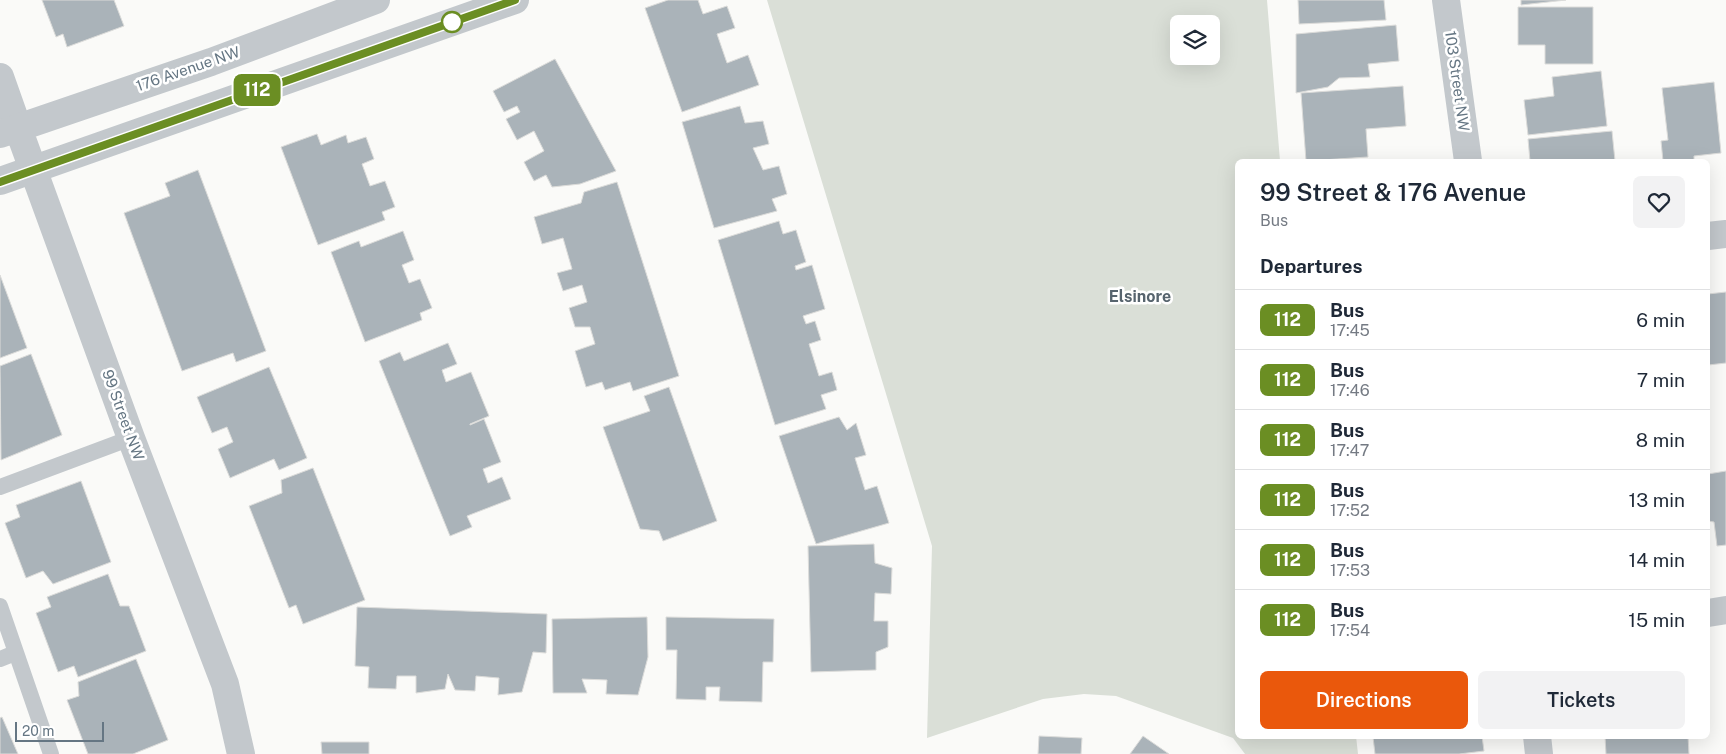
<!DOCTYPE html>
<html lang="en">
<head>
<meta charset="utf-8">
<style>
  :root { --surface:#fff; --page:#f2f2f3; --text:#1f2937; --muted:#747a83; --line:#e0e1e3; --accent:#ea580c }
  body { margin:0; font-family:"Public Sans",sans-serif; background:var(--page); color:var(--text); height:100vh; display:flex; flex-direction:column; font-size:19px; white-space:nowrap }
  * { box-sizing:border-box; margin:0 }
  p { font-size:16px; color:var(--muted) }
  .icon { flex:none; width:28px; height:28px; fill:none; stroke:currentColor; stroke-width:2; stroke-linecap:round; stroke-linejoin:round }
  .map { position:relative; flex:1; overflow:hidden }
  .panel { position:absolute; left:1235px; top:159px; width:475px; height:580px; display:flex; flex-direction:column; background:var(--surface); border-radius:8px; box-shadow:0 5px 20px #0002 }
  .panel>* { flex:none }
  .badge { padding:0 10px; border-radius:8px; font-size:18px; line-height:32px }
  .tools { position:absolute; left:1170px; top:15px; display:grid; gap:10px }
  .tools a { display:grid; place-items:center; width:50px; height:50px; border-radius:8px; background:var(--surface); box-shadow:0 5px 20px #0002; font-size:25px }
  .scale { position:absolute; left:15px; bottom:12px; width:89px; box-sizing:border-box; padding-left:5px; border:2px solid #657683; border-top:0; font-size:14px; line-height:18px; white-space:nowrap; color:#657683; -webkit-text-stroke:4px #fff; paint-order:stroke }
  .map>.badge { position:absolute; translate:-50% -50%; box-shadow:0 0 0 2px #fff }
  h2 { padding:0 25px; font-size:19px; line-height:45px }
  .round { display:grid; place-items:center; flex:none; width:52px; height:52px; border-radius:8px; background:var(--page) }
  .overview { display:flex; align-items:center; justify-content:space-between; height:85px; padding:0 25px }
  h1 { font-size:24px; font-weight:600; line-height:38px }
  .primary-button { display:flex; gap:10px; margin-top:auto; padding:10px 25px }
  .primary-button a { flex:1; height:58px; border-radius:8px; background:var(--accent); color:#fff; font-size:20px; font-weight:600; line-height:58px; text-align:center }
  .primary-button a+a { background:var(--page); color:var(--text) }
  ul { padding:0; list-style:none }
  li { display:flex; align-items:center; gap:15px; height:60px; padding:0 25px; border-top:1px solid var(--line) }
  li div { flex:1 }
  li b { display:block; font-size:19px }
  li em { font-style:normal }
  li .badge { min-width:55px; font-weight:700; text-align:center }
  .map>svg:first-child { display:block }
  .green { fill:#dadfd7; fill-rule:evenodd }
  .building { fill:#aab3b9; stroke:#dcdcda }
  .lines { fill:none; stroke-linecap:round; stroke-linejoin:round }
  .service { stroke:#c3c8cc; stroke-width:16 }
  .minor { stroke:#c3c8cc; stroke-width:28 }
  .tertiary { stroke:#c3c8cc; stroke-width:28 }
  .line-casing { stroke:#fff; stroke-width:11 }
  .line { stroke:#6b8e23; stroke-width:8 }
  .stop-dot { fill:#fff; stroke:#6b8e23; stroke-width:2.5 }
  .labels { text-anchor:middle; stroke-width:5; stroke-linejoin:round; paint-order:stroke }
  .street-label { font-size:15px; fill:#657683; stroke:#fff }
  .neighbourhood-label { font-size:16px; font-weight:bold; fill:#57646e; stroke:#fff }
</style>
</head>
<body>
<div class="map">
<svg width="1726" height="754" viewBox="0 0 1726 754">
  <rect width="100%" height="100%" fill="#fafaf8"/>
  <path class="green" d="M 767,0 L 1267,0 L 1280,161 L 1238,161 L 1238,736 L 1356,736 L 1358,754 L 1245,754 L 1233,738 L 1116,696 L 1084,694 L 1043,699 L 927,738 L 932,546 ZM 1179,24 L 1211,24 L 1211,56 L 1179,56 Z"/>
  <path class="building" d="M 42,0 L 114,0 L 124,26 L 67,47 L 63,34 L 56,37 Z
    M 668,0 L 698,0 L 703,14 L 727,6 L 735,28 L 717,34 L 727,63 L 748,55 L 759,85 L 682,112 L 645,8 Z
    M 1298,0 L 1384,0 L 1386,20 L 1299,24 Z
    M 1521,0 L 1566,0 L 1521,5 Z
    M 1518,7 L 1593,7 L 1593,64 L 1545,64 L 1545,45 L 1518,45 Z
    M 1396,25 L 1399,61 L 1368,64 L 1370,77 L 1339,78 L 1328,87 L 1296,93 L 1296,34 Z
    M 555,59 L 616,171 L 580,184 L 552,187 L 546,175 L 534,181 L 524,162 L 544,151 L 534,131 L 517,140 L 506,119 L 520,112 L 517,106 L 504,112 L 493,91 Z
    M 1601,71 L 1607,126 L 1528,135 L 1524,100 L 1554,96 L 1552,77 Z
    M 1714,82 L 1721,153 L 1694,156 L 1694,161 L 1663,161 L 1661,141 L 1668,140 L 1662,88 Z
    M 1403,86 L 1406,126 L 1366,129 L 1368,157 L 1306,161 L 1301,93 Z
    M 740,106 L 745,123 L 763,121 L 769,144 L 753,148 L 763,170 L 779,166 L 787,194 L 772,199 L 777,211 L 714,228 L 682,122 Z
    M 1612,131 L 1615,161 L 1530,161 L 1528,139 Z
    M 317,134 L 321,145 L 346,135 L 348,143 L 366,137 L 374,159 L 362,164 L 370,186 L 385,181 L 395,207 L 382,212 L 385,220 L 318,245 L 281,147 Z
    M 198,170 L 266,351 L 236,362 L 233,353 L 182,371 L 124,213 L 170,196 L 165,183 Z
    M 617,182 L 679,376 L 633,391 L 630,382 L 605,390 L 602,382 L 586,387 L 575,351 L 595,344 L 590,327 L 575,327 L 569,308 L 587,302 L 582,285 L 563,291 L 557,273 L 572,269 L 563,238 L 542,244 L 534,217 L 581,203 L 584,192 Z
    M 779,221 L 783,234 L 796,230 L 806,262 L 795,266 L 796,270 L 812,265 L 825,309 L 803,316 L 806,324 L 815,321 L 821,340 L 809,344 L 819,376 L 832,372 L 837,390 L 821,395 L 826,409 L 775,425 L 718,240 Z
    M 403,231 L 414,260 L 402,265 L 409,283 L 420,279 L 432,308 L 420,313 L 422,320 L 365,342 L 331,252 L 359,241 L 361,247 Z
    M 0,275 L 27,348 L 0,358 Z
    M 1726,292 L 1726,363 L 1708,365 L 1708,294 Z
    M 448,343 L 457,364 L 442,370 L 446,382 L 471,372 L 489,416 L 470,424 L 470,425 L 484,419 L 501,462 L 483,469 L 488,483 L 502,477 L 511,499 L 467,516 L 472,527 L 450,536 L 379,361 L 400,352 L 404,361 Z
    M 31,354 L 62,435 L 1,460 L 0,366 Z
    M 269,367 L 307,458 L 279,470 L 274,459 L 230,478 L 218,449 L 233,442 L 227,427 L 212,433 L 197,397 Z
    M 669,387 L 717,521 L 663,541 L 659,531 L 640,529 L 603,427 L 650,411 L 644,396 Z
    M 839,417 L 847,430 L 856,423 L 866,455 L 855,458 L 865,490 L 877,486 L 889,523 L 816,544 L 779,436 Z
    M 313,468 L 365,600 L 303,624 L 296,605 L 289,608 L 249,506 L 282,493 L 281,480 Z
    M 1726,471 L 1726,545 L 1717,546 L 1714,522 L 1708,521 L 1708,474 Z
    M 81,481 L 111,562 L 53,584 L 43,571 L 26,578 L 5,523 L 20,517 L 16,505 Z
    M 874,544 L 875,563 L 892,568 L 891,594 L 875,593 L 874,621 L 888,621 L 888,647 L 876,652 L 876,670 L 811,672 L 808,546 Z
    M 108,574 L 120,606 L 129,606 L 146,651 L 78,677 L 74,666 L 58,672 L 36,613 L 51,607 L 47,597 Z
    M 357,607 L 547,614 L 546,653 L 533,652 L 522,692 L 498,695 L 499,678 L 476,676 L 475,691 L 455,690 L 448,674 L 445,689 L 416,693 L 416,676 L 397,676 L 396,689 L 368,688 L 369,667 L 355,666 Z
    M 647,617 L 648,657 L 638,695 L 606,694 L 607,680 L 582,679 L 587,693 L 553,693 L 552,619 Z
    M 666,617 L 774,619 L 773,662 L 763,662 L 762,702 L 719,701 L 720,687 L 706,687 L 706,700 L 676,699 L 677,650 L 666,650 Z
    M 136,659 L 168,740 L 133,754 L 88,754 L 67,700 L 79,696 L 78,682 Z
    M 2,717 L 18,754 L 0,754 L 0,718 Z
    M 1039,736 L 1082,738 L 1081,754 L 1038,754 Z
    M 1143,736 L 1169,754 L 1130,754 Z
    M 1380,736 L 1482,736 L 1484,751 L 1459,754 L 1375,754 L 1373,737 Z
    M 1605,736 L 1688,736 L 1689,754 L 1606,754 Z
    M 321,742 L 369,742 L 369,754 L 322,754 Z"/>
  <g class="lines">
    <path class="service" d="M 0,487 L 131,438
      M 0,606 L 51,754
      M 0,659 L 15,653"/>
    <path class="minor" d="M 1446,0 L 1468,161
      M 0,77 L 18,128
      M 1708,236 L 1726,234
      M 1708,613 L 1726,610
      M 1537,736 L 1539,754"/>
    <path class="tertiary" d="M 18,128 L 131,438 L 225,684 L 241,754
      M 0,134 L 211,62 L 376,0
      M 0,181 L 515,0"/>
  </g>
  <g class="lines">
    <g class="line-casing">
      <path id="line" d="M 0,182 L 515,0"/>
    </g>
    <use href="#line" class="line"/>
  </g>
  <circle class="stop-dot" cx="452" cy="22" r="10"/>
  <g class="labels">
    <g class="street-label">
      <text transform="translate(188 69) rotate(-19)" y="5">176 Avenue NW</text>
      <text transform="translate(1457 81) rotate(82)" y="5">103 Street NW</text>
      <text transform="translate(123 415) rotate(70)" y="5">99 Street NW</text>
    </g>
    <g class="neighbourhood-label">
      <text x="1140" y="302">Elsinore</text>
    </g>
  </g>
</svg>
<div class="tools">
<a><svg class="icon" aria-label="layers" viewBox="0 0 24 24"><path d="M12 4l9 5-9 5-9-5zM3 14l9 5 9-5"/></svg></a>
</div>
<div class="scale">20 m</div>
<b class="badge" style="left:257px;top:90px;background:#6b8e23;color:#fff">112</b>
<section class="panel">
<div class="overview"><div><h1>99 Street &amp; 176 Avenue</h1><p>Bus</p></div><a class="round"><svg class="icon" aria-label="heart" viewBox="0 0 24 24"><path d="M12 20l-8-8c-3-5 5-10 8-4 3-6 11-1 8 4z"/></svg></a></div>
<h2>Departures</h2>
<ul>
<li><span class="badge" style="background:#6b8e23;color:#fff">112</span><div><b>Bus</b><p>17:45</p></div><em>6 min</em></li>
<li><span class="badge" style="background:#6b8e23;color:#fff">112</span><div><b>Bus</b><p>17:46</p></div><em>7 min</em></li>
<li><span class="badge" style="background:#6b8e23;color:#fff">112</span><div><b>Bus</b><p>17:47</p></div><em>8 min</em></li>
<li><span class="badge" style="background:#6b8e23;color:#fff">112</span><div><b>Bus</b><p>17:52</p></div><em>13 min</em></li>
<li><span class="badge" style="background:#6b8e23;color:#fff">112</span><div><b>Bus</b><p>17:53</p></div><em>14 min</em></li>
<li><span class="badge" style="background:#6b8e23;color:#fff">112</span><div><b>Bus</b><p>17:54</p></div><em>15 min</em></li>
</ul>
<div class="primary-button"><a>Directions</a><a>Tickets</a></div>
</section>
</div>
</body>
</html>
